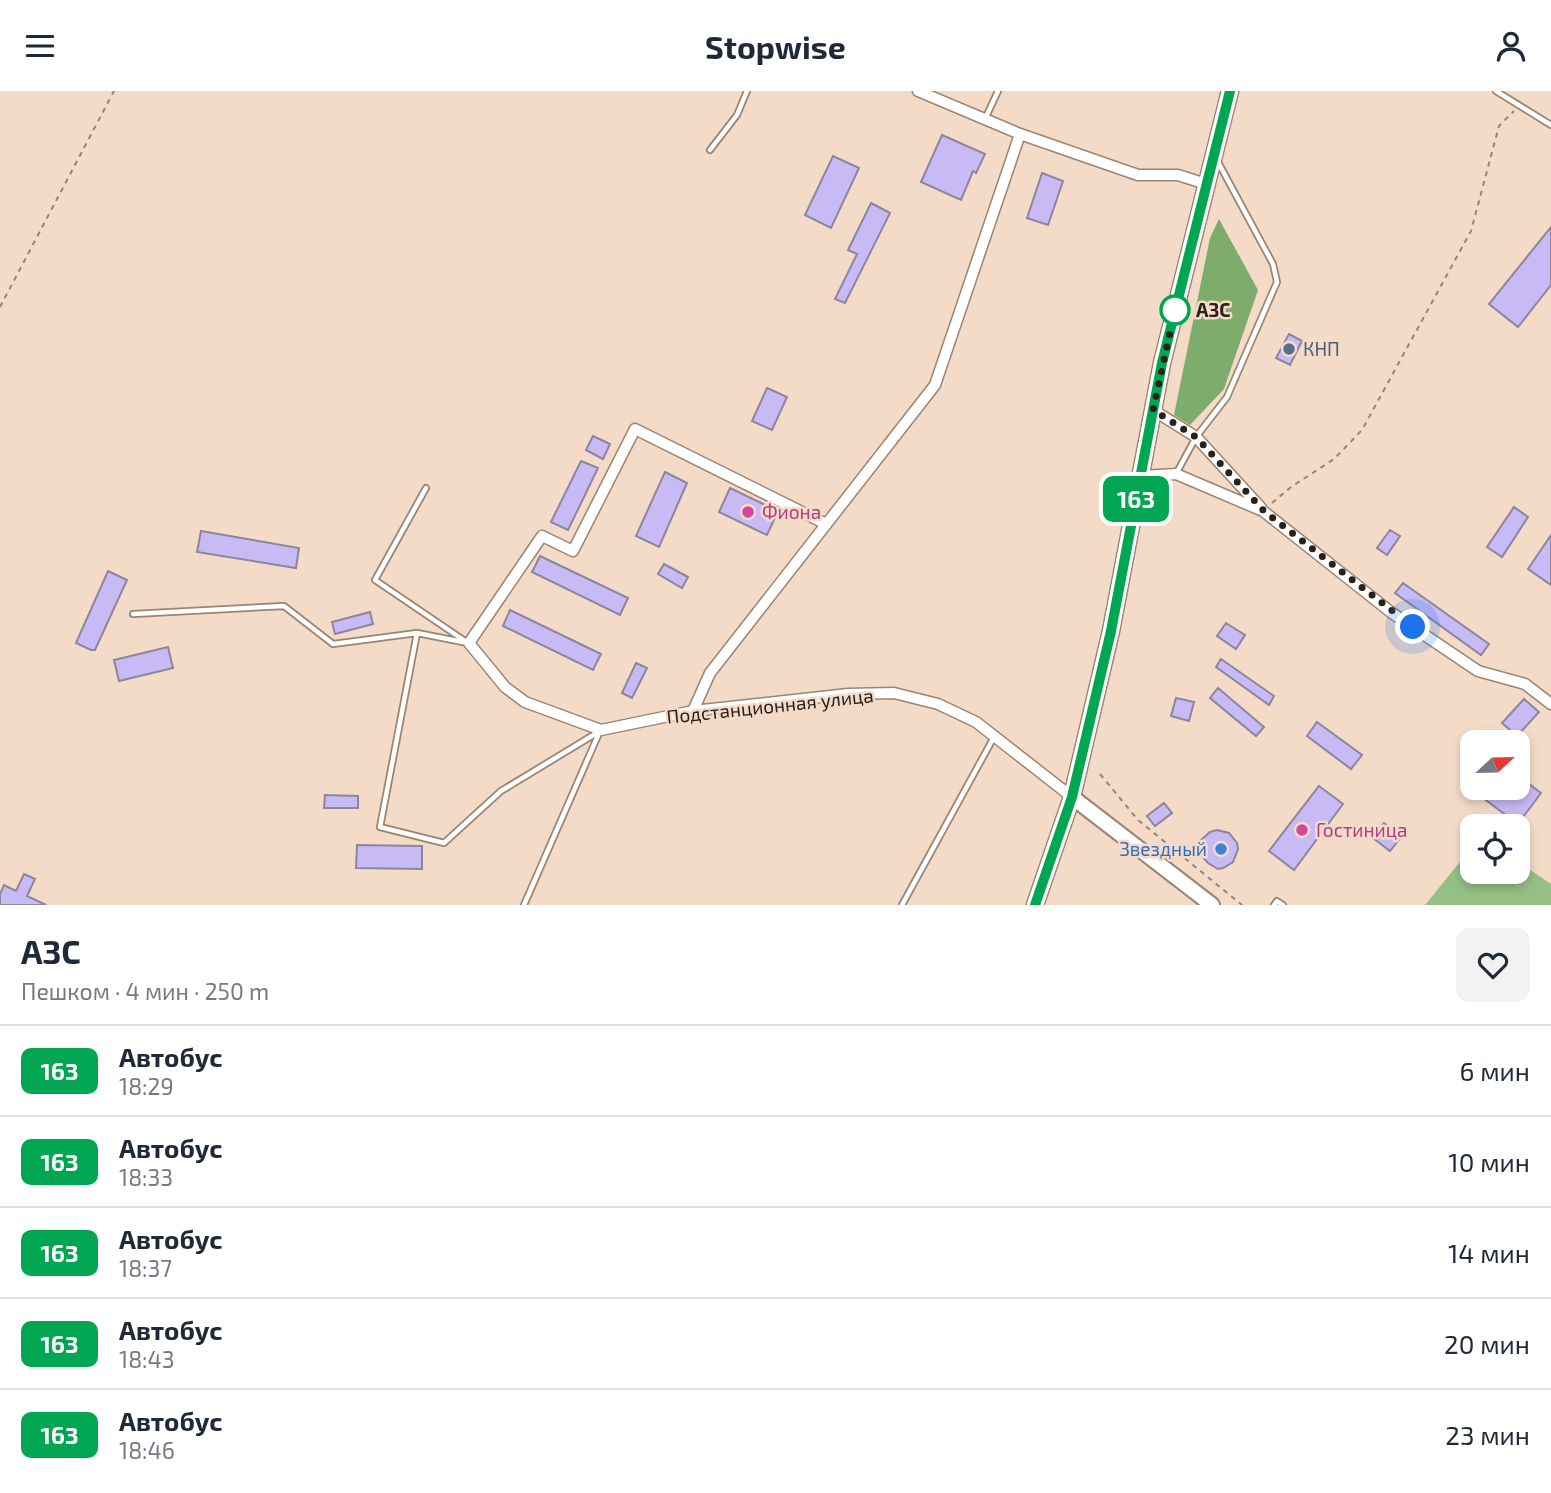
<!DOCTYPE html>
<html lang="ru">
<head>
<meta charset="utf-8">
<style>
  :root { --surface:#fff; --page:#f2f2f3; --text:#1f2937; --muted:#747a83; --line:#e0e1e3 }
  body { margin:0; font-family:"Exo 2",sans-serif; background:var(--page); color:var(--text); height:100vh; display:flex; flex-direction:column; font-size:26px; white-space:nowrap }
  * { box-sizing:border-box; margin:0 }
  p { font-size:23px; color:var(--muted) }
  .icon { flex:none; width:38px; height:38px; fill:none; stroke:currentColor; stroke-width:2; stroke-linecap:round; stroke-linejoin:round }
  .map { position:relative; height:814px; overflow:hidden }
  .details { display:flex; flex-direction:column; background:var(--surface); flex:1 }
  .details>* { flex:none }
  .badge { padding:0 14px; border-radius:10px; font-size:24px; line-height:46px }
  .needle { width:46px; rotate:68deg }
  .buttons { position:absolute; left:1460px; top:639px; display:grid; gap:14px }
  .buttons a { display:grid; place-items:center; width:70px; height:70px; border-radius:14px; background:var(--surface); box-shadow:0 4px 10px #0003; font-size:35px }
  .you { position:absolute; width:35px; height:35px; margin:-18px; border:5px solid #fff; border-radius:50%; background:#1a73e8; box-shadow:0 0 0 10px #1a73e833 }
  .map>.badge { position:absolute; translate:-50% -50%; box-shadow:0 0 0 4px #fff }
  .round { display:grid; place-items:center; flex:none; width:74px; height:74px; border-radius:14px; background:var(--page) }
  .summary { display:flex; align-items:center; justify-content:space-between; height:119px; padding:0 21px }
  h1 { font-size:33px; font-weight:700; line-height:52px }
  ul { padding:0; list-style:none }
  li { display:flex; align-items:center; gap:21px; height:91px; padding:0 21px; border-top:2px solid var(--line) }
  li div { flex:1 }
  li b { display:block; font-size:26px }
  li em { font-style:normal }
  li .badge { min-width:77px; font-weight:700; text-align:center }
  header { display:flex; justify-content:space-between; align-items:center; height:91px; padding:0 21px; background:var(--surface); font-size:32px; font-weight:700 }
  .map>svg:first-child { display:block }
  .green { fill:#95c085 }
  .forest { fill:#7eac6c }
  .building { fill:#c8baf5; stroke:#8b869e; stroke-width:2 }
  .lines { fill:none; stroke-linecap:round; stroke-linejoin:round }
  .lane-casing { stroke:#9a8472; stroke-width:8 }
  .street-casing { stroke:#9a8472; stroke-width:13 }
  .secondary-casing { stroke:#9a8472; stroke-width:18 }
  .primary-casing { stroke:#9a8472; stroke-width:19 }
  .path { stroke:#958477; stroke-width:2; stroke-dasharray:5 5; stroke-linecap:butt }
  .lane { stroke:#fff; stroke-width:4.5 }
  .street { stroke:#fff; stroke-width:10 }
  .secondary { stroke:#fff; stroke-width:14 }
  .primary { stroke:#fff; stroke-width:16 }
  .line-casing { stroke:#fff; stroke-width:16 }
  .line { stroke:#00a651; stroke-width:10 }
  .walk { stroke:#2a211a; stroke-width:7; stroke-dasharray:0 12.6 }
  .stop-dot { fill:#fff; stroke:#00a651; stroke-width:3.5 }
  .service-dot { fill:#5c6f8a; stroke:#f3dbc8; stroke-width:2.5 }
  .hotel-dot { fill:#d1479c; stroke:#f3dbc8; stroke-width:2.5 }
  .shop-dot { fill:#3f7fe0; stroke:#f3dbc8; stroke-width:2.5 }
  .labels { text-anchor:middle; stroke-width:5; stroke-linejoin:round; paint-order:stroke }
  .stop-label { font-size:19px; font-weight:bold; fill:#2a211a; stroke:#f3dbc8; text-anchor:start }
  .service-label { font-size:19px; fill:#4e5e75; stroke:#f3dbc8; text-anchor:start }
  .hotel-label { font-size:19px; fill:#b23c85; stroke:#f3dbc8; text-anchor:start }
  .street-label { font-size:19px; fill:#2a211a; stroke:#f3dbc8 }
  .shop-label { font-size:19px; fill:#366cbe; stroke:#f3dbc8; text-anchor:end }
</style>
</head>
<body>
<header><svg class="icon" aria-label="menu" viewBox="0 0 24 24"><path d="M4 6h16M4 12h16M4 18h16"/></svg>Stopwise<svg class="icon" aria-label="person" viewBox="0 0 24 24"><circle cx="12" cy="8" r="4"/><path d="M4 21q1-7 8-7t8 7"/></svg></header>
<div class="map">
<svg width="1551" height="814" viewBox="0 0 1551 814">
  <rect width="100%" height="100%" fill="#f3dbc8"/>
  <path class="green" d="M 1472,756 L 1472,780 L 1517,780 L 1517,770 L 1551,793 L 1551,814 L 1425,814 Z"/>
  <path class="forest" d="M 1219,128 L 1258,199 L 1224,298 L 1190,334 L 1174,324 L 1210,147 Z"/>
  <path class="building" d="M 942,44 L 985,63 L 976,82 L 973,80 L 961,109 L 921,91 Z
    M 833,65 L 859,77 L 831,137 L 805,124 Z
    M 1042,82 L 1063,90 L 1048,134 L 1027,127 Z
    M 871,112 L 890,122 L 845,212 L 835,208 L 857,163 L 848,159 Z
    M 1551,136 L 1551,194 L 1518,236 L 1489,213 Z
    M 1289,243 L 1302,250 L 1290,274 L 1276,267 Z
    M 767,297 L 787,306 L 772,339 L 752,330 Z
    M 593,345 L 610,353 L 603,368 L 586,359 Z
    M 581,370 L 598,377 L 568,439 L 551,431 Z
    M 665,381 L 687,392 L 659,456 L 636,445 Z
    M 730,397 L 778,420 L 767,444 L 719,421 Z
    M 1514,416 L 1528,426 L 1502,466 L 1487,456 Z
    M 1390,439 L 1400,445 L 1387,464 L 1377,457 Z
    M 201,440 L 299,457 L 296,477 L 197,461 Z
    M 1551,444 L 1551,494 L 1528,478 Z
    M 540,465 L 628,507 L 620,524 L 532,481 Z
    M 664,473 L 688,486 L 682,497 L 658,483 Z
    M 108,480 L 127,489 L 95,559 L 91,559 L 76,552 Z
    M 1403,492 L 1489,553 L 1481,564 L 1395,502 Z
    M 510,519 L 601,563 L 593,579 L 503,535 Z
    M 370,521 L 373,533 L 335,543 L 332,531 Z
    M 1226,532 L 1245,544 L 1236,558 L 1217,545 Z
    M 168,556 L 173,577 L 119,590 L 114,569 Z
    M 1221,568 L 1274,605 L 1269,614 L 1216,576 Z
    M 636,572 L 647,577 L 632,607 L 622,602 Z
    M 1218,597 L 1264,636 L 1256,645 L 1210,607 Z
    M 1176,607 L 1194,611 L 1189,630 L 1171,625 Z
    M 1524,608 L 1539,621 L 1517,645 L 1502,632 Z
    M 1317,631 L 1362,664 L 1351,678 L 1307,645 Z
    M 1517,684 L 1541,702 L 1518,733 L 1479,704 L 1485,696 L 1517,696 Z
    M 1319,695 L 1343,713 L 1294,779 L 1269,760 Z
    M 325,704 L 358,705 L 358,717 L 324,717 Z
    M 1164,712 L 1172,722 L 1155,735 L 1147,725 Z
    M 1384,732 L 1402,745 L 1390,760 L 1373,747 Z
    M 1217,739 L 1229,742 L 1237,752 L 1238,758 L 1233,771 L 1223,777 L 1218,778 L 1208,772 L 1199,762 L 1201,749 L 1210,741 Z
    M 357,754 L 422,755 L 422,778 L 356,777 Z
    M 24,783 L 35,788 L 27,805 L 46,814 L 0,814 L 0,803 L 4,794 L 16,800 Z"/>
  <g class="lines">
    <g class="lane-casing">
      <path id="lane" d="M 1496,0 L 1551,34
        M 985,28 L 998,0
        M 710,59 L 737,24 L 747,0
        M 1176,383 L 1196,346 L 1227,306 L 1277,191 L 1273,173 L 1218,71
        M 426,397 L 375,489 L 465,550
        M 133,523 L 284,515 L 333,553 L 417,542
        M 468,552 L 417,542 L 380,736 L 444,752 L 501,700 L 600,640
        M 524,814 L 600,640
        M 902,814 L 994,646
        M 1274,814 L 1277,810 L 1283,814"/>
    </g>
    <g class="street-casing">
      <path id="street" d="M 918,0 L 1020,43 L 1138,84 L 1178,84 L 1206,93
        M 1153,319 L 1196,346 L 1261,417
        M 1141,385 L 1176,383 L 1263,420 L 1392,522 L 1478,580 L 1525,593 L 1551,613
        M 826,433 L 635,338 L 573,460 L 542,445 L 469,552 L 505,596 L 525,611 L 601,639 L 693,620 L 848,603 L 894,602 L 938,613 L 976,631 L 1072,706
        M 693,620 L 710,582 L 935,294 L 1020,43"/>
    </g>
    <g class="secondary-casing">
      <path id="secondary" d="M 1072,706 L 1212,814"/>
    </g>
    <g class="primary-casing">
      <path id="primary" d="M 1035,814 L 1072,706 L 1111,540 L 1162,272 L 1230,0"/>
    </g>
    <path class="path" d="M 0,216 L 114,0
      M 1272,412 L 1291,396 L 1334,368 L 1362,339 L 1471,140 L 1499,35 L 1514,20
      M 1100,683 L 1138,729 L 1242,814"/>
    <use href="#lane" class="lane"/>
    <use href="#street" class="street"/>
    <use href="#secondary" class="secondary"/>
    <use href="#primary" class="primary"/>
  </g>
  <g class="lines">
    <g class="line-casing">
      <path id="line" d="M 1035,814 L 1072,706 L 1111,540 L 1162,272 L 1230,0"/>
    </g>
    <use href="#line" class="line"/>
    <path class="walk" d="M 1175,219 L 1153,319 L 1196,346 L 1264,420 L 1413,536"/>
  </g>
  <circle class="stop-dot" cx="1175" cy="219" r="14"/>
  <circle class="service-dot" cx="1289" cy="258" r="7"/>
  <g class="hotel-dot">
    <circle cx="748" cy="421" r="7"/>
    <circle cx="1302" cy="739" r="7"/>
  </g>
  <circle class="shop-dot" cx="1221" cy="758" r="7"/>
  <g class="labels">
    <g class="stop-label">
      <text x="1196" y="226">АЗС</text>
    </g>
    <g class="service-label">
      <text x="1303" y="265">КНП</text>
    </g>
    <g class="hotel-label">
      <text x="762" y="428">Фиона</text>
      <text x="1316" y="746">Гостиница</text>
    </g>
    <g class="street-label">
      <text transform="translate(770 615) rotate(-6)" y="7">Подстанционная улица</text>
    </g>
    <g class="shop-label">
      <text x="1207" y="765">Звездный</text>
    </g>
  </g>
</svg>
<div class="buttons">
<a><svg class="needle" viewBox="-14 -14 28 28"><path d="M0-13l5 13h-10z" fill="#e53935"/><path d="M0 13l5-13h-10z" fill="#747a83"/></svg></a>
<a><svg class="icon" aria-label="locate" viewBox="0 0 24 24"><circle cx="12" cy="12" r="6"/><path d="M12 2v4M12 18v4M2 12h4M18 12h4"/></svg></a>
</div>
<div class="you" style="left:1413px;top:536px"></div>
<b class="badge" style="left:1136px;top:408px;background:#00a651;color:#fff">163</b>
</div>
<section class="details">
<div class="summary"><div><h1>АЗС</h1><p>Пешком · 4 мин · 250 m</p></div><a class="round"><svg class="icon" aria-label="heart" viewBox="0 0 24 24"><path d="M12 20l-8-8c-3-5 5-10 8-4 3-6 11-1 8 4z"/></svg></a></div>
<ul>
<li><span class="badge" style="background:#00a651;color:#fff">163</span><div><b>Автобус</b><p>18:29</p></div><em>6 мин</em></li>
<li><span class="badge" style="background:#00a651;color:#fff">163</span><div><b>Автобус</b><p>18:33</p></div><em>10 мин</em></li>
<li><span class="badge" style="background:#00a651;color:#fff">163</span><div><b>Автобус</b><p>18:37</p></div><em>14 мин</em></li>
<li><span class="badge" style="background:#00a651;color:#fff">163</span><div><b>Автобус</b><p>18:43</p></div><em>20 мин</em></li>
<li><span class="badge" style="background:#00a651;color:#fff">163</span><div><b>Автобус</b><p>18:46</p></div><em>23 мин</em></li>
</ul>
</section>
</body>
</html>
